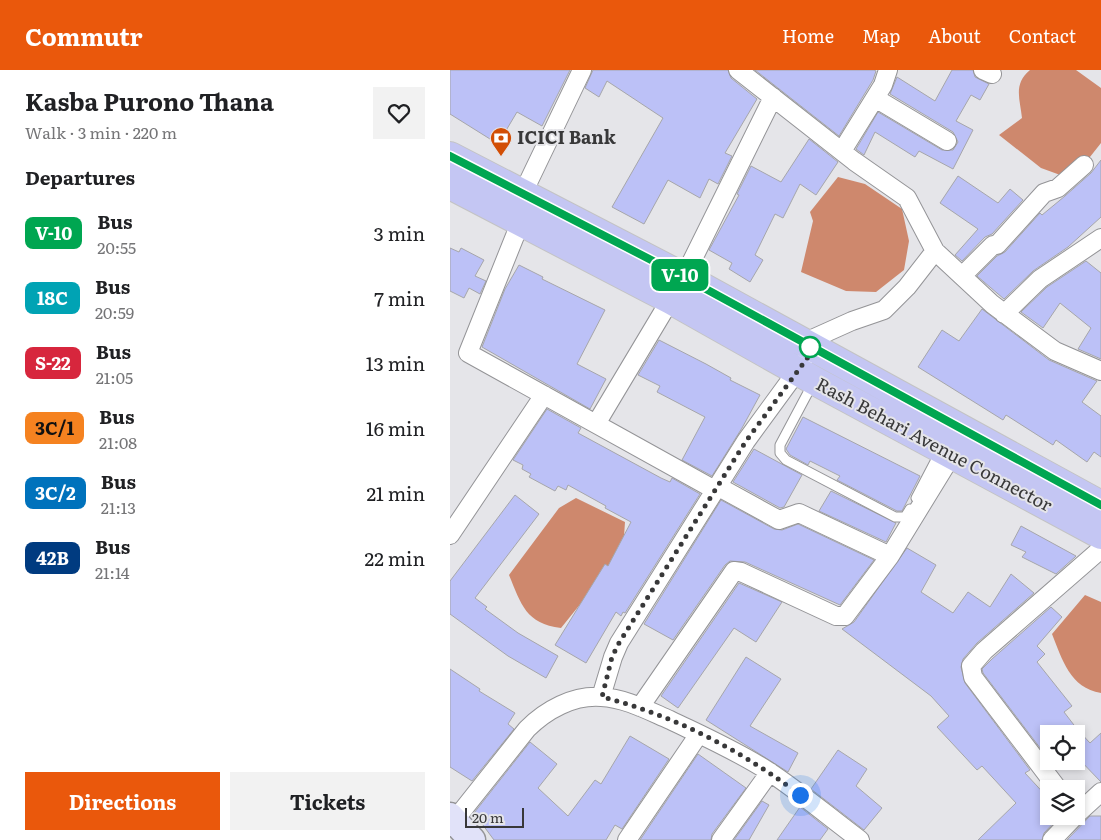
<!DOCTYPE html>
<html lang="en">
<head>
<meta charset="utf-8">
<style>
  :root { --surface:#fff; --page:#f2f2f2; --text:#202124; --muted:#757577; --accent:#ea580c }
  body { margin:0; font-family:Literata,serif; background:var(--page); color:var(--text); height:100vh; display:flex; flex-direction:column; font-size:19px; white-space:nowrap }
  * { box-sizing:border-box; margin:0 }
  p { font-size:16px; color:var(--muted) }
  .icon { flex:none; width:28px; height:28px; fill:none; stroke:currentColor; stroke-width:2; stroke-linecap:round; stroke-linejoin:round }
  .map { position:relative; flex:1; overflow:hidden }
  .sheet { display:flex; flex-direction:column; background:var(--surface); width:450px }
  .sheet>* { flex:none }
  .badge { padding:0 10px; border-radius:8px; font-size:18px; line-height:32px }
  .buttons { position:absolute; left:590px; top:655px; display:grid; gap:10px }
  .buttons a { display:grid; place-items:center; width:45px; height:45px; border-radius:0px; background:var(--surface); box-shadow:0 2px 8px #0003; font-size:25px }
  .scale { position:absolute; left:15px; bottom:12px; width:59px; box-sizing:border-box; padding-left:5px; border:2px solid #383839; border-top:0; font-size:14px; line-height:18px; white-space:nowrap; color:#383839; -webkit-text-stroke:4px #e5e5e9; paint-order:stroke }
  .you { position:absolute; width:25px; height:25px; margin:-12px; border:4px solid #fff; border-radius:50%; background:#1a73e8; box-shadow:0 0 0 8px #1a73e833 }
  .map>.badge { position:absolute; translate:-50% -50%; box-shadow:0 0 0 2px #fff }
  h2 { padding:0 25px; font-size:19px; line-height:45px }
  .round { display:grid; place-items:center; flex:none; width:52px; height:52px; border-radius:0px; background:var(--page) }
  .overview { display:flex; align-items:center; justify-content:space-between; height:85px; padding:0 25px }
  h1 { font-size:24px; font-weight:700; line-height:38px }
  .action { display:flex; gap:10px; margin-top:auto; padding:10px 25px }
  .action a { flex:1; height:58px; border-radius:0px; background:var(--accent); color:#fff; font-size:20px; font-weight:700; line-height:58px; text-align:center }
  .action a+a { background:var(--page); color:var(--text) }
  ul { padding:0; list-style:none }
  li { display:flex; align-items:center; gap:15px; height:65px; padding:0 25px }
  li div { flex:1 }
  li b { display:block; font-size:19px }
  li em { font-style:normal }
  li .badge { min-width:55px; font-weight:700; text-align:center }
  header { display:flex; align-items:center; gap:30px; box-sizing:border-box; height:70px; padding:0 25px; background:var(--accent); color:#fff }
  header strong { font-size:24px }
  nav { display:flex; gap:28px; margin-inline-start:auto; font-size:18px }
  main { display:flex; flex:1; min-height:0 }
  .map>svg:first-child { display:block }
  .water { fill:#ce886d }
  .building { fill:#bcc1f7; stroke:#a6a6aa }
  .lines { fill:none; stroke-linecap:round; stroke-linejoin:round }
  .lane-casing { stroke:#949497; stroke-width:11 }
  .street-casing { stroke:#949497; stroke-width:20 }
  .secondary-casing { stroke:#949497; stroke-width:29 }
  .primary-casing { stroke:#c3c3c4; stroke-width:30 }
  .lane { stroke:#fff; stroke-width:9 }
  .street { stroke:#fff; stroke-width:18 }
  .secondary { stroke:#e1e2f9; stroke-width:26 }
  .primary { stroke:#c4c6f3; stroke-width:28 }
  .line-casing { stroke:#fff; stroke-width:11 }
  .line { stroke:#00a651; stroke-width:8 }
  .walk { stroke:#383839; stroke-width:5; stroke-dasharray:0 9 }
  .stop-dot { fill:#fff; stroke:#00a651; stroke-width:2.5 }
  .labels { text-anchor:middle; stroke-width:4; stroke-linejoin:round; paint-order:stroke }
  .poi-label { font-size:18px; font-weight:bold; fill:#383839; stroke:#e5e5e9; text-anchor:start }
  .street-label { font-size:18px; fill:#383839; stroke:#e5e5e9 }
</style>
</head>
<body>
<header>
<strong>Commutr</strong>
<nav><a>Home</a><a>Map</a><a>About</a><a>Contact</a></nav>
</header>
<main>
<section class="sheet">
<div class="overview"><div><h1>Kasba Purono Thana</h1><p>Walk · 3 min · 220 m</p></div><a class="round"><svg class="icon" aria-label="heart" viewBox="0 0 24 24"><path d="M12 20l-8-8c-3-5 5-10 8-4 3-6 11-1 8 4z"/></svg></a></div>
<h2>Departures</h2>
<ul>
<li><span class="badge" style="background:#00a651;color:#fff">V-10</span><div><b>Bus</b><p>20:55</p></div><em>3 min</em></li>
<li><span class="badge" style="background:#00a3b4;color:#fff">18C</span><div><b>Bus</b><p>20:59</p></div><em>7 min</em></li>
<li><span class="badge" style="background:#d7263d;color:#fff">S-22</span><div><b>Bus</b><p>21:05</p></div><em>13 min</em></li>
<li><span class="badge" style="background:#f58220;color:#111">3C/1</span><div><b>Bus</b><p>21:08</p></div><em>16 min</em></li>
<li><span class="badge" style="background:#0072bc;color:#fff">3C/2</span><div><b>Bus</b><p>21:13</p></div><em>21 min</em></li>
<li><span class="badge" style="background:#003b80;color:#fff">42B</span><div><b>Bus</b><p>21:14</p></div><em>22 min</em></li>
</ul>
<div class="action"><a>Directions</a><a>Tickets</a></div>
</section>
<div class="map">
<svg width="651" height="770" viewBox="0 0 651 770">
  <rect width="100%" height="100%" fill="#e5e5e9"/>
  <path class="water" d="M 580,0 L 626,0 L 651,18 L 651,73 L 636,92 L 613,106 L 591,98 L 549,65 L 572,48 C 570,29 563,14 580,0 Z
    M 388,107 L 415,114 L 452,139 L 459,171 L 454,200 L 426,222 L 396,221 L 351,202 L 363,151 L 360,142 Z
    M 126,428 L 175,452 L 173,481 L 111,558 C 76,554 71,534 59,505 L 109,438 Z
    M 635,525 L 651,532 L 651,623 C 620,618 612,589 602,564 Z"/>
  <path class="building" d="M 0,0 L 120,0 L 92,56 L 67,42 L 48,74 L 0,44 Z
    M 143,0 L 278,0 L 281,8 L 307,29 L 275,83 L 282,86 L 268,114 L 259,109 L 250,128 L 218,110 L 194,154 L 162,137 L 213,48 L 157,11 L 149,27 L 135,18 Z
    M 305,0 L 424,0 L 426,1 L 423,10 L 389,66 Z
    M 502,0 L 523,0 L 525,7 L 539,14 L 530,30 L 521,25 L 506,51 L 523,60 L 503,99 L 469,81 L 465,87 L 425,62 L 414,85 L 406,79 L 428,42 L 492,80 L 503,80 L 508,72 L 503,62 L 440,24 L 447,7 L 485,31 Z
    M 359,69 L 388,92 L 366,125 L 350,114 L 333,148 L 325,144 L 305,185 L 313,190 L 300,212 L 279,199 L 282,193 L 259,180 L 289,125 L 287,124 L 301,96 L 331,112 Z
    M 651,90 L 651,147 L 618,177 L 583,201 L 554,229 L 527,206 L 547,186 L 555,182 L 590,143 L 592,145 L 615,126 L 641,103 Z
    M 508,106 L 548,133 L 560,119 L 573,130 L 542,164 L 535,167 L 512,191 L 505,185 L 528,159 L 490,133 Z
    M 0,178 L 9,182 L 11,178 L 34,190 L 25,206 L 36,211 L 30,224 L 19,218 L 14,228 L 0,221 Z
    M 636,191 L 651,203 L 651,289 L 628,279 L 641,258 L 610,233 L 593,258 L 571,242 L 597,217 Z
    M 69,195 L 93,207 L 92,209 L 155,240 L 127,294 L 156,309 L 140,339 L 32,277 L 55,219 Z
    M 532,239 L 599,290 L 647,311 L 632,332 L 651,346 L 651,387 L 644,382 L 637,392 L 606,370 L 603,375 L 556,345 L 553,350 L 468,297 L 492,260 L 509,271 Z
    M 209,270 L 256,294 L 281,308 L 280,310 L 310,325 L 292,358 L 262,406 L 232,390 L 255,347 L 207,322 L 210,316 L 188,305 Z
    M 97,339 L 131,358 L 128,363 L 211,408 L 220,412 L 222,408 L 250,424 L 175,543 L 173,542 L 171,546 L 166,542 L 136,593 L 105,575 L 155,494 L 158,496 L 181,452 L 155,438 L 156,436 L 118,415 L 116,420 L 108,416 L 105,421 L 79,407 L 81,404 L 72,399 L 73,395 L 63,390 Z
    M 353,347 L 470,406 L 452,441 L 447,441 L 387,410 L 390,406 L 360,391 L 358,395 L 340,385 L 336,379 Z
    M 304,379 L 352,405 L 334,437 L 330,438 L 283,412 Z
    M 381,421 L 446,453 L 436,472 L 369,441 Z
    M 65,425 L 89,444 L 25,528 L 37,537 L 35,539 L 68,563 L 108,586 L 96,608 L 58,586 L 0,544 L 0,511 Z
    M 271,430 L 324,459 L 332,460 L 348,454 L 424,490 L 390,535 L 295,492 L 280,491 L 275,495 L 223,570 L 194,554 Z
    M 571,456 L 626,486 L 625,487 L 606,504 L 572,487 L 576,482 L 561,475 Z
    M 457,478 L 486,495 L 471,522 L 503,543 L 518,522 L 540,537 L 561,504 L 584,523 L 527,573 L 513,589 L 511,597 L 515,613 L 580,700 L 575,703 L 599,729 L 599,746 L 610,746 L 594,763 L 592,770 L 528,770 L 566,733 L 532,696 L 527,700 L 487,657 L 499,646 L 481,626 L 392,559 L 404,552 Z
    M 289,513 L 332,532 L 306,572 L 284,558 L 228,638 L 211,626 Z
    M 601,537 L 612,547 L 587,576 L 595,584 L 587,592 L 622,636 L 614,642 L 627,659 L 640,673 L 651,663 L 651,712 L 626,686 L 626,664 L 599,664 L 597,687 L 533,603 L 532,599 L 542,589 Z
    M 296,587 L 331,609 L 300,656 L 348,683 L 338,702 L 256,650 Z
    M 0,599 L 30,619 L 29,621 L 65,643 L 58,654 L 64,659 L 22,711 L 0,697 Z
    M 180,666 L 219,689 L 172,759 L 165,755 L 156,770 L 44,770 L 24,743 L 80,672 L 107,694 L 88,718 L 118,746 L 145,710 L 151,714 Z
    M 388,680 L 417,699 L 406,716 L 432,738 L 414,760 L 361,719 Z
    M 248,684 L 296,718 L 262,764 L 261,770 L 190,770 Z
    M 312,731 L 319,735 L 299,770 L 284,770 Z
    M 350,737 L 378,759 L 370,770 L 327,770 Z
    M 640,746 L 651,746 L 651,770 L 617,770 Z"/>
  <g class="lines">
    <g class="lane-casing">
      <path id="lane" d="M 363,313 L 330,375 L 330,383 L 336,390 L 445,447 L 455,447 L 460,439
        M 466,428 L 490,382"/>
    </g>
    <g class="street-casing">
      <path id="street" d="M 288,0 L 404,91 L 457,128 L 485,181 L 542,234 L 605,281 L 651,301
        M 533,0 L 542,4
        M 425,28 L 497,71
        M 392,81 L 433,15 L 438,0
        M 73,123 L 132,0
        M 71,151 L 18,283 L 265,420
        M 512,206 L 543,175 L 547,175 L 594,123 L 608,118 L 634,95
        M 554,244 L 590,209 L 651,168
        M 353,273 L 402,251 L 434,240 L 457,217 L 485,181
        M 146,354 L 234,207 L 323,27
        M 267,416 L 329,450 L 349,443 L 440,486
        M 0,465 L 94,325
        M 151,627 L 163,587 L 169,573 L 296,371 L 353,293
        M 190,637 L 284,501 L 291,502 L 386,546 L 395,546 L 440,486 L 502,385
        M 608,719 L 523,607 L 521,596 L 534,581 L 651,479
        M 626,745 L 651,722
        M 0,756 L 77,659 C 96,640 123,625 151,627 C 175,628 199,641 220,650 C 253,666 287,681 318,701 C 350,722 379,747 410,770
        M 177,770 L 249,664
        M 271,770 L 320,702
        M 602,770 L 625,746"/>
    </g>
    <g class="secondary-casing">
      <path id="secondary" d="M 0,746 L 22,770"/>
    </g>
    <g class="primary-casing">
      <path id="primary" d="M 0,86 L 234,207 L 651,435
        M 0,115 L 221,230 L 365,311 L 651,465"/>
    </g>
    <use href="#lane" class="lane"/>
    <use href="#street" class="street"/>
    <use href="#secondary" class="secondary"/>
    <use href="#primary" class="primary"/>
  </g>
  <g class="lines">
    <g class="line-casing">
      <path id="line" d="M 0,86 L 234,207 L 651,435"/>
    </g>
    <use href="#line" class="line"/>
    <path class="walk" d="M 350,725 C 291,680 223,645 152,627 L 162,587 L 169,573 L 296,371 L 364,279 L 360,277"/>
  </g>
  <defs>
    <g id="bank-pin" transform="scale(1.125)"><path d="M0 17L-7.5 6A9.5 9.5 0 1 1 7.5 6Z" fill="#d24e05" stroke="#e5e5e9"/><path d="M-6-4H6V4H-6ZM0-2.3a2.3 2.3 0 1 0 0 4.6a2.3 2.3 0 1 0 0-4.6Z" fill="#fff"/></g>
  </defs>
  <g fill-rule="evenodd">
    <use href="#bank-pin" x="51" y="68"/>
  </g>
  <circle class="stop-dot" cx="360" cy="277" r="10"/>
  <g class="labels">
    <g class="poi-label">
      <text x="67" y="74">ICICI Bank</text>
    </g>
    <g class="street-label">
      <text transform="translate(484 375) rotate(28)" y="6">Rash Behari Avenue Connector</text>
    </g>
  </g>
</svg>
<div class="buttons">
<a><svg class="icon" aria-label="locate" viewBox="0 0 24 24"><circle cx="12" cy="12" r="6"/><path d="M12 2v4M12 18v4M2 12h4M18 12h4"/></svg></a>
<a><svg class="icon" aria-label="layers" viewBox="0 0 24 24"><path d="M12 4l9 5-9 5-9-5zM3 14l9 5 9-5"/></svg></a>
</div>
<div class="scale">20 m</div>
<div class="you" style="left:350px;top:725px"></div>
<b class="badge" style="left:230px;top:205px;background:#00a651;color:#fff">V-10</b>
</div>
</main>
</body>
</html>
